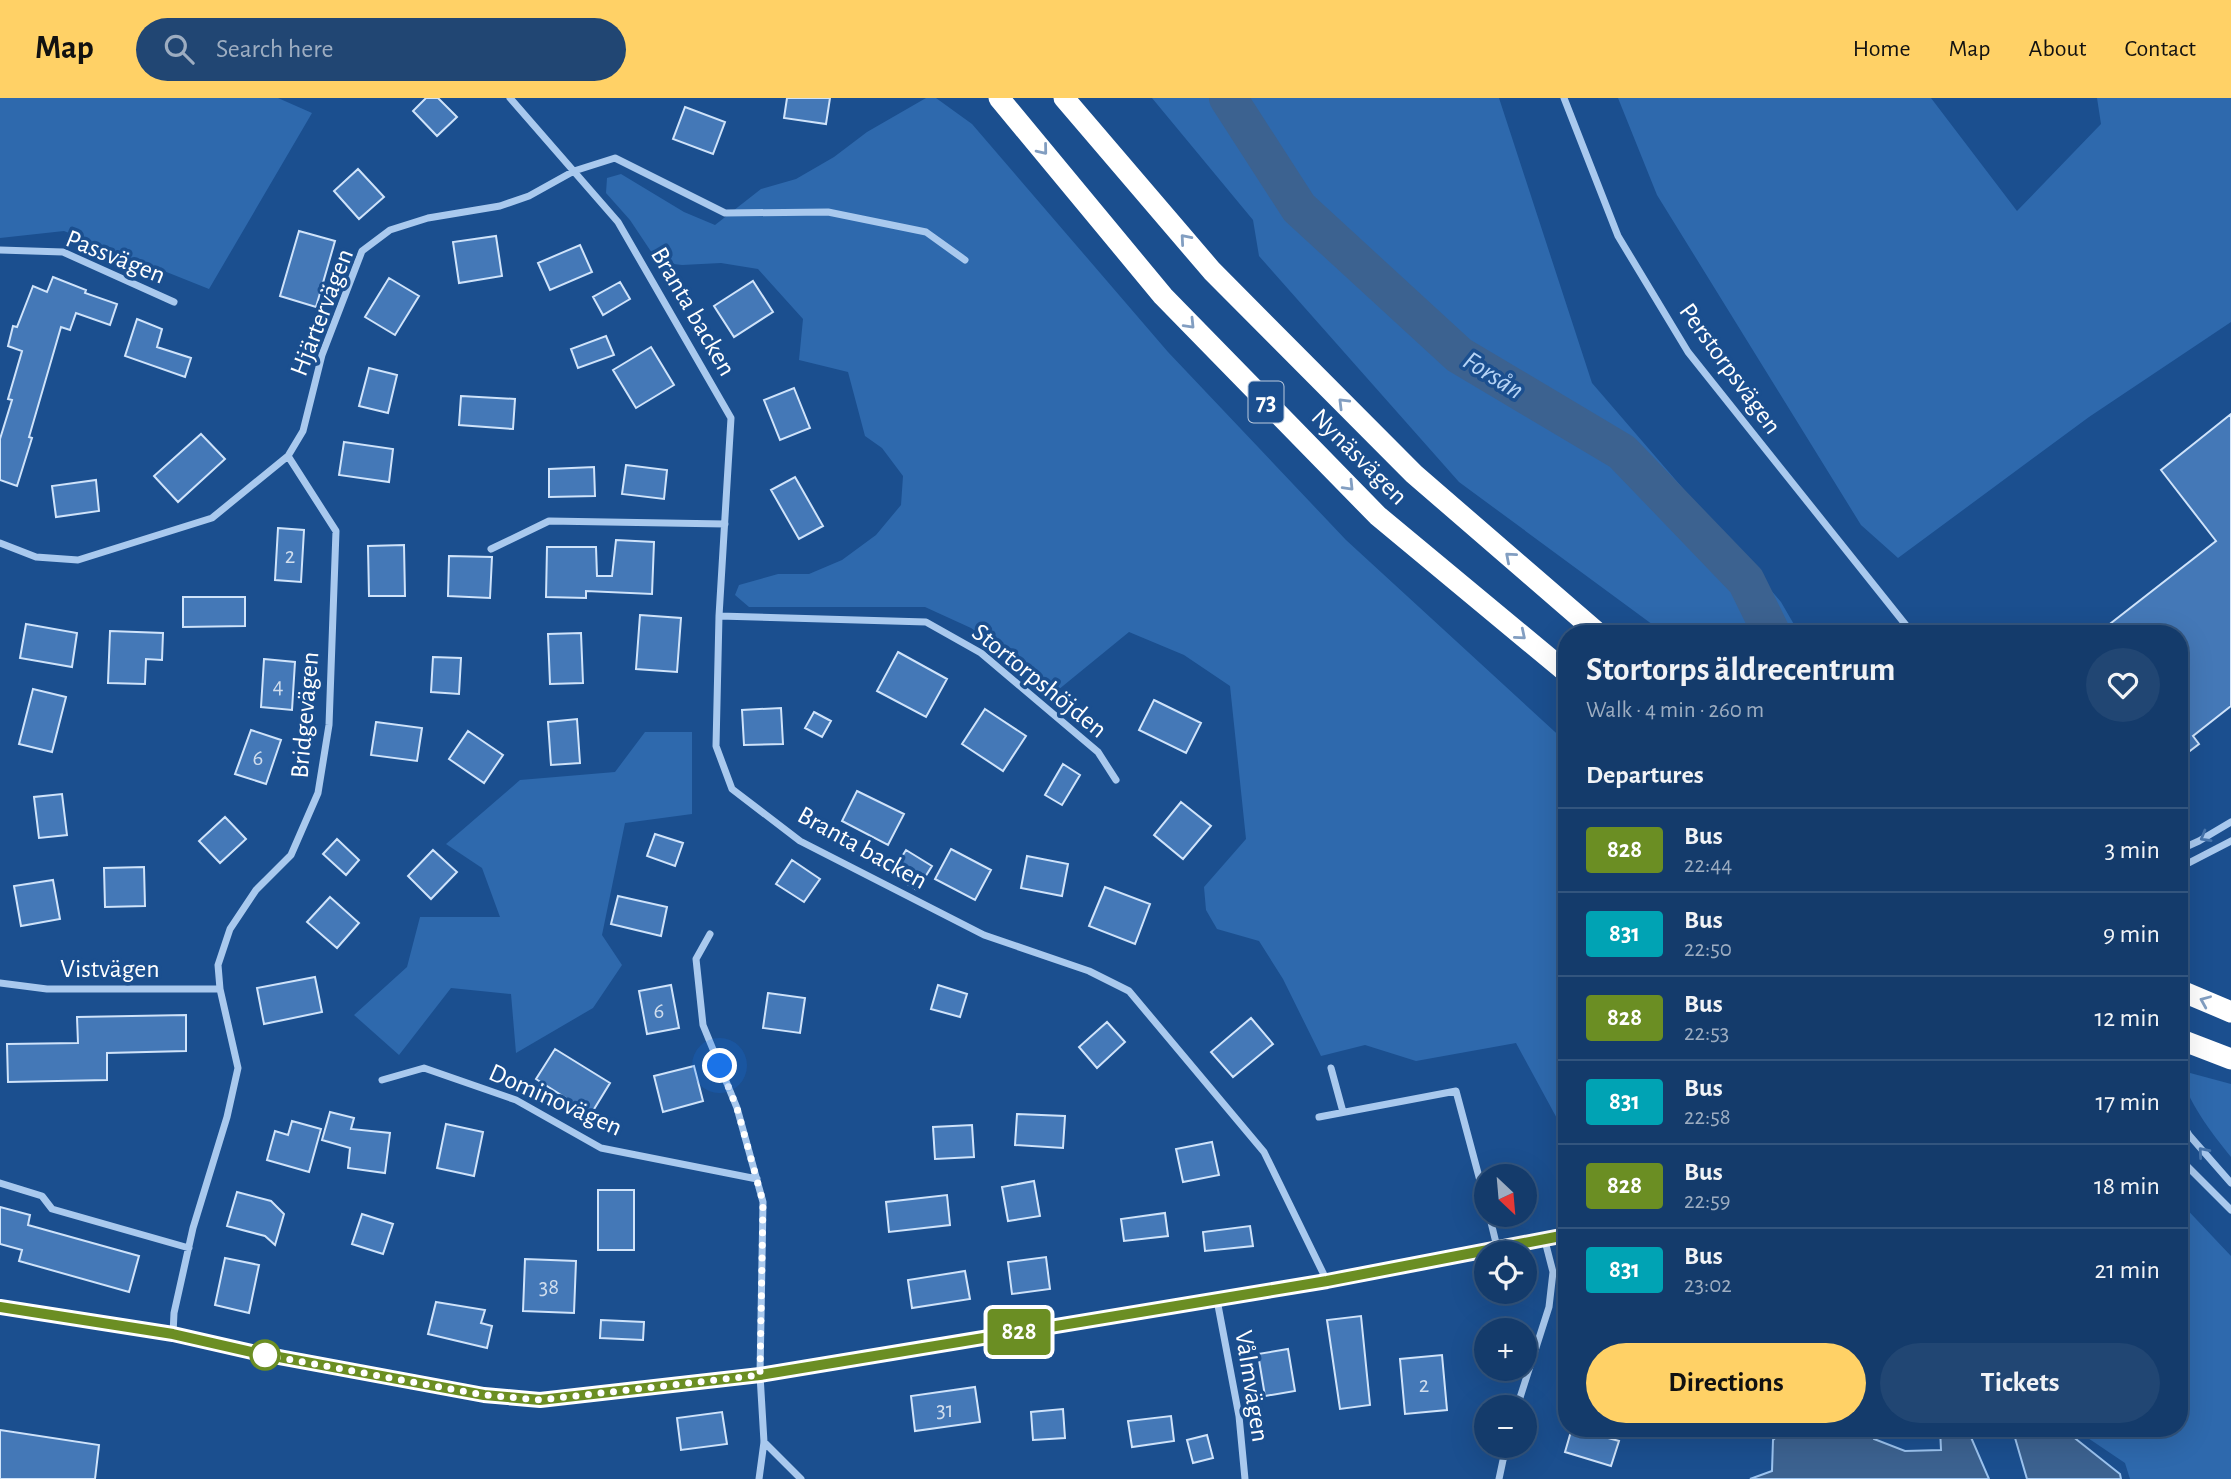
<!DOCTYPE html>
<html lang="en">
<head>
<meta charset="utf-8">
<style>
  :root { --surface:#143b6b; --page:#214673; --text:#f1f3f6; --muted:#9dadc1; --line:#33557e; --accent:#ffd166 }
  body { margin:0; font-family:"Alegreya Sans",sans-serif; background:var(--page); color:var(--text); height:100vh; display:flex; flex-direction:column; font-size:26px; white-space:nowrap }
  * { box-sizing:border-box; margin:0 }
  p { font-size:23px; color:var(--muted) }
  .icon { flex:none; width:38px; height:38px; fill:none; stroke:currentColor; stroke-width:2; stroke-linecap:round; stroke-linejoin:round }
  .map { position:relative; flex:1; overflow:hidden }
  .details { position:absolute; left:1558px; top:527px; width:630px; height:812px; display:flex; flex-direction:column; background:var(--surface); border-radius:28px; box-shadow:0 7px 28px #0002,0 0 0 2px var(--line) }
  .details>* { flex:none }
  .badge { padding:0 14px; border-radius:5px; font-size:24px; line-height:46px }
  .needle { width:46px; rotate:154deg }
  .buttons { position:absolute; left:1474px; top:1066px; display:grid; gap:14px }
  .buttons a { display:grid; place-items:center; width:63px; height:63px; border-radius:50%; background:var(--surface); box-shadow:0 7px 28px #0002,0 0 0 2px var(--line); font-size:35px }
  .you { position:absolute; width:35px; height:35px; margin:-18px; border:5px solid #fff; border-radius:50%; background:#1a73e8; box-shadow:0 0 0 10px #1a73e833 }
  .map>.badge { position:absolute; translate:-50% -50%; box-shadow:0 0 0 4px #fff }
  h2 { padding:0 28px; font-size:26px; line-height:63px }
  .round { display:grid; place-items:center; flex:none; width:74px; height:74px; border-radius:37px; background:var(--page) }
  .headline { display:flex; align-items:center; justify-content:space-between; height:119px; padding:0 28px }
  h1 { font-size:33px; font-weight:700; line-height:52px }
  .button { display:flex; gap:14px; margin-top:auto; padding:14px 28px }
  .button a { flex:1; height:80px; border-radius:42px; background:var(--accent); color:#111; font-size:28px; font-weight:700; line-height:80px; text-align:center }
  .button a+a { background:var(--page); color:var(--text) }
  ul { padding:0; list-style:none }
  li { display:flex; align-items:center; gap:21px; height:84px; padding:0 28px; border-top:2px solid var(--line) }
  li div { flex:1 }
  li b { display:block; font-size:26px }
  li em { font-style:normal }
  li .badge { min-width:77px; font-weight:700; text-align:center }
  header { display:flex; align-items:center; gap:42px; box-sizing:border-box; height:98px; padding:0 35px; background:var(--accent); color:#111 }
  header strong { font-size:33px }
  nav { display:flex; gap:38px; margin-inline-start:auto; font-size:24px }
  .search { width:490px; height:63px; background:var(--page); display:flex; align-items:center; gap:18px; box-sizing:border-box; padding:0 24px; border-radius:38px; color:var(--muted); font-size:26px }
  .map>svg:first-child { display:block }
  .green { fill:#2e69ad }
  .water { fill:#3c6290; stroke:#9cc4f0; stroke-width:2 }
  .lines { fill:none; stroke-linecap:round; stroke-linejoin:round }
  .river { stroke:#3c6290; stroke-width:38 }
  .building { fill:#4478b7; stroke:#cfe3fa; stroke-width:2 }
  .street { stroke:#a9c9ee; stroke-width:7 }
  .highway { stroke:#fff; stroke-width:21 }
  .oneway { stroke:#829ec1 }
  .oneway2 { stroke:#4674ac }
  .line-casing { stroke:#fff; stroke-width:16 }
  .line { stroke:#6b8e23; stroke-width:10 }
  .walk { stroke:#fff; stroke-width:7; stroke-dasharray:0 12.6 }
  .stop-dot { fill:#fff; stroke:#6b8e23; stroke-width:3.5 }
  .labels { text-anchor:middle; stroke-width:7; stroke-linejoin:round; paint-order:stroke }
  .number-label { font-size:23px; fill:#d0dded }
  .shield { fill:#1b4f8f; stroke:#bbcadd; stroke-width:2 }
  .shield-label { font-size:24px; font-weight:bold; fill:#fff }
  .street-label { font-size:26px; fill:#fff; stroke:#1b4f8f }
  .water-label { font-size:28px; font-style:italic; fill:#b5d3f5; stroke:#1b4f8f }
</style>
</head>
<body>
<header>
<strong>Map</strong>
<div class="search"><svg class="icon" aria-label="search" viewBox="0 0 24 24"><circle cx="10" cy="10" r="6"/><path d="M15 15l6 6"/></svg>Search here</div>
<nav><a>Home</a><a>Map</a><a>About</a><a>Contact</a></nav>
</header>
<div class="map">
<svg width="2231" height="1381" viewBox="0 0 2231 1381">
  <rect width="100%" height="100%" fill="#1b4f8f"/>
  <path class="green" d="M 0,0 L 278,0 L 312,15 L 209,191 L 64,133 L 0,140 Z
    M 926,0 L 936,0 L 972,26 L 1168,254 L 1346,442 L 1566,644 L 1566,1037 L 1516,945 L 1416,963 L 1365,947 L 1321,958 L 1283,881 L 1259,843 L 1217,831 L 1206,812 L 1204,789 L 1246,741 L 1230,588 L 1184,557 L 1129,534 L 1058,592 L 971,530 L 925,509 L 749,509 L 735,497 L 739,487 L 778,476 L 809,476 L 842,462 L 876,437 L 901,407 L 903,378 L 882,350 L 865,338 L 848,274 L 799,262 L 803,221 L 758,171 L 721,165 L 682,167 L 658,164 L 630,122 L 606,95 L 607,80 L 621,76 L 684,114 L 715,127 L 761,91 L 796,81 L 834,59 L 867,34 Z
    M 1152,0 L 1499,0 L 1592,285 L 1781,504 L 1799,535 L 1664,535 L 1459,384 L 1259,158 L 1253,122 Z
    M 1618,0 L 1931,0 L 2017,113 L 2101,26 L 2097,0 L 2231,0 L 2231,224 L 2089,319 L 1898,460 L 1861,427 L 1657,97 Z
    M 645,634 L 692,634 L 692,716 L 625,725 L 602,837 L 622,867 L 593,910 L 516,955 L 511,896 L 451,890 L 399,957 L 354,917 L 407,869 L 420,819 L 500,819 L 482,770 L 446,746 L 520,682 L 615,674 Z
    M 2179,972 L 2231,986 L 2231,1059 C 2210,1033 2188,1004 2179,972 Z
    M 2179,1103 L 2231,1158 L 2231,1381 L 2130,1381 L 2125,1365 L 2073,1330 L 2179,1330 Z"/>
  <path class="water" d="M 1786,1330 L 1872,1330 L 1874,1341 L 1905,1353 L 1941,1352 L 1940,1330 L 1967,1330 L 1989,1381 L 1750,1381 L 1772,1373 L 1773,1342 Z
    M 2044,1330 L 2062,1330 L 2120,1376 L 2121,1381 L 2027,1381 L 2013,1333 Z"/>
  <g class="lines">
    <path class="river" d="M 1228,0 L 1299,110 L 1459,257 L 1622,354 L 1746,483 L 1772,536"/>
  </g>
  <path class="building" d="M 426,0 L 438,0 L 457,19 L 437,38 L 413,13 Z
    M 787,0 L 830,0 L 826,26 L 784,20 Z
    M 685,9 L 725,24 L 713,56 L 673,41 Z
    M 358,71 L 384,99 L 359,121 L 334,93 Z
    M 299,133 L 335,143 L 316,209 L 280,198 Z
    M 496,138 L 502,178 L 459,185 L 453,144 Z
    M 580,147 L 592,174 L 550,192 L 538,165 Z
    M 53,179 L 86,192 L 85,195 L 117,206 L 110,227 L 76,215 L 70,232 L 61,229 L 29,339 L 32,340 L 17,388 L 0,382 L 0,341 L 12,302 L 8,301 L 22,253 L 8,248 L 13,228 L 17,229 L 33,188 L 47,194 Z
    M 389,180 L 419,198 L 395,237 L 365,219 Z
    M 753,183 L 773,214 L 734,239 L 714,208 Z
    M 620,184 L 630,201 L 603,217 L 593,199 Z
    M 137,221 L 162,231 L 157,249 L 191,260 L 185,279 L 125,258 Z
    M 606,238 L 614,257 L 578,270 L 571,251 Z
    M 651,249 L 674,287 L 636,310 L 613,272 Z
    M 369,270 L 397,277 L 388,315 L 359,308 Z
    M 794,290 L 810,330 L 780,342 L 764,302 Z
    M 461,298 L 515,301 L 513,331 L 459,327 Z
    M 2231,316 L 2231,608 L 2193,638 L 2199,646 L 2186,656 L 2179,648 L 2179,536 L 2097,536 L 2216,443 L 2161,372 Z
    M 201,336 L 225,361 L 178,404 L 154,378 Z
    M 344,344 L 393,351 L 389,384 L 339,377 Z
    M 626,367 L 667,372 L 664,401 L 622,396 Z
    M 594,369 L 595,398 L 549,399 L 549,371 Z
    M 795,379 L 823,428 L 799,441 L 771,392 Z
    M 96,382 L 99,413 L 56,419 L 52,388 Z
    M 278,430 L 304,432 L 301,484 L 275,482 Z
    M 616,442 L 654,444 L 652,496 L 586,493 L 586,500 L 546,499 L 547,449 L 596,449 L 597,478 L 612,478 Z
    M 404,447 L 405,498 L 369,498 L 368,448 Z
    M 449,458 L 492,459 L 490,500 L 448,498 Z
    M 183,499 L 245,499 L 245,528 L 183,529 Z
    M 640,517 L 681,520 L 677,574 L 636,571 Z
    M 26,526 L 77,535 L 72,569 L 20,560 Z
    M 110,533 L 163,535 L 162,562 L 146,561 L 145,586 L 108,585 Z
    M 581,535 L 583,585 L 550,586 L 548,536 Z
    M 898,554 L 947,581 L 926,619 L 877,593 Z
    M 433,559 L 461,560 L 459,596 L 431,594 Z
    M 264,561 L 295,564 L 292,612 L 261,609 Z
    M 33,591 L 66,599 L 52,654 L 19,646 Z
    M 1154,602 L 1201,625 L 1186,655 L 1139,632 Z
    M 781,610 L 783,646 L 744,647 L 742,612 Z
    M 985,611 L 1026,638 L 1003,673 L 962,646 Z
    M 814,614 L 831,623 L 822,639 L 805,630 Z
    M 577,621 L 580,665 L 551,667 L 548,624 Z
    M 376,624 L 422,630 L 417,663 L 371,657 Z
    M 251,632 L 281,642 L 266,686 L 235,676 Z
    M 468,633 L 503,657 L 484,685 L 449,661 Z
    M 1063,666 L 1080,677 L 1062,707 L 1045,697 Z
    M 857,693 L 904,716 L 888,747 L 842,723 Z
    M 62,696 L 67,737 L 39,740 L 34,699 Z
    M 1181,704 L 1211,728 L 1183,761 L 1154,737 Z
    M 225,719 L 246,741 L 220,765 L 199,743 Z
    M 655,736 L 683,745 L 675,768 L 647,758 Z
    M 337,741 L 359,762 L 346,777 L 323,756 Z
    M 951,751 L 991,772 L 975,802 L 935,781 Z
    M 433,752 L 457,774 L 431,801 L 408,778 Z
    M 906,752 L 932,768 L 917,792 L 891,776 Z
    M 1027,758 L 1068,766 L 1062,798 L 1021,790 Z
    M 792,762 L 820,781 L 804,804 L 776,786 Z
    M 144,769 L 145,808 L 105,809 L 104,770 Z
    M 53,782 L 60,821 L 21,828 L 14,788 Z
    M 1105,789 L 1150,806 L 1135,846 L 1089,828 Z
    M 618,798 L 667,809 L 661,838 L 611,826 Z
    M 330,799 L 359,825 L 337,850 L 307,824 Z
    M 315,879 L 322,914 L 264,926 L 257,890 Z
    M 671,887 L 679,930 L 647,936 L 639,893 Z
    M 938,887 L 967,896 L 960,919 L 931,911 Z
    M 768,895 L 805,900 L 800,935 L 763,930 Z
    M 186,917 L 186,953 L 107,955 L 107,982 L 8,984 L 7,946 L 78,945 L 77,919 Z
    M 1251,920 L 1273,946 L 1233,979 L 1211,954 Z
    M 1107,924 L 1125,944 L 1097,970 L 1079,949 Z
    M 555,951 L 610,985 L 591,1016 L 536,981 Z
    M 694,968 L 703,1003 L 663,1014 L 654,978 Z
    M 330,1014 L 354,1020 L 351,1031 L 390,1035 L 385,1075 L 348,1070 L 350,1050 L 322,1042 Z
    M 1017,1016 L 1065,1018 L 1063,1050 L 1015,1047 Z
    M 292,1023 L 321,1031 L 309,1074 L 267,1062 L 275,1033 L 288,1037 Z
    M 446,1026 L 483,1034 L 474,1078 L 437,1070 Z
    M 972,1027 L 974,1059 L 935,1061 L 933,1029 Z
    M 1212,1044 L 1219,1077 L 1183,1084 L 1176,1051 Z
    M 1034,1083 L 1040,1118 L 1008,1123 L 1002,1089 Z
    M 598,1092 L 634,1092 L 634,1152 L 598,1152 Z
    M 237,1094 L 271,1103 L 284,1116 L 275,1147 L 265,1138 L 227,1128 Z
    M 947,1097 L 950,1127 L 889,1134 L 886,1104 Z
    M 0,1109 L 30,1117 L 28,1127 L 139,1158 L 129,1194 L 19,1163 L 22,1152 L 0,1146 Z
    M 1165,1115 L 1168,1138 L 1124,1143 L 1121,1121 Z
    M 362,1116 L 393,1126 L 383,1156 L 352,1146 Z
    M 1250,1128 L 1253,1148 L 1205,1153 L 1203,1134 Z
    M 1046,1159 L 1050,1191 L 1012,1196 L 1008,1164 Z
    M 225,1160 L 259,1167 L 249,1215 L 215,1207 Z
    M 525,1161 L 576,1163 L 574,1215 L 523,1213 Z
    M 965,1173 L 970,1201 L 912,1210 L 908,1182 Z
    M 436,1204 L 485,1212 L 481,1225 L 492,1228 L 487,1250 L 428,1236 Z
    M 1361,1218 L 1370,1307 L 1340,1311 L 1327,1222 Z
    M 601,1222 L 644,1224 L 643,1242 L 600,1240 Z
    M 1288,1251 L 1295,1293 L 1265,1298 L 1258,1256 Z
    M 1442,1257 L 1447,1312 L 1405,1316 L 1400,1261 Z
    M 975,1289 L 980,1324 L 915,1333 L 911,1298 Z
    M 1063,1311 L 1065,1340 L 1033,1342 L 1031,1314 Z
    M 722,1314 L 727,1346 L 681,1352 L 677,1320 Z
    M 1171,1318 L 1174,1343 L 1132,1349 L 1128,1323 Z
    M 1572,1330 L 1619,1343 L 1611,1368 L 1565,1354 Z
    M 0,1332 L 99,1347 L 95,1381 L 0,1381 Z
    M 1207,1337 L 1213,1360 L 1193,1365 L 1187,1342 Z"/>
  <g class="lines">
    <path class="street" d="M 510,0 L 618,124 L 731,320 L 719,518 L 716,648 L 732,691 L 800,743 L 984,837 L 1089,873 L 1129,893 L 1264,1054 L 1327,1183
      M 1564,0 L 1618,138 L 1688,254 L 1913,536
      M 0,152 L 63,154 L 174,204
      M 0,445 L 36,459 L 78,462 L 212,420 L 288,358 L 303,333 L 322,257 L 362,153 L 390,132 L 428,120 L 500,108 L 529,98 L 574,73 L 615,60 L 725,115 L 828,114 L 926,134 L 965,162
      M 491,451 L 549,423 L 725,426
      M 719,518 L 926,524 L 981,555 L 1098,654 L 1116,682
      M 2179,752 L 2199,743 L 2231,724
      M 2179,770 L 2231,743
      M 710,836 L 696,861 L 703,927 L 737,1010 L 763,1104 L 760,1277 L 764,1344 L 759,1381
      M 0,885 L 47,891 L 220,891
      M 1331,970 L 1343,1014
      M 382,982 L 424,970 L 516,1002 L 601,1050 L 757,1081
      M 1319,1019 L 1456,993 L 1486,1105
      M 2179,1020 L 2189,1037 L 2231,1085
      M 2179,1060 L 2231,1112
      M 0,1085 L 42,1098 L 52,1111 L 189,1150
      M 1489,1116 L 1497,1149
      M 1217,1202 L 1239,1318 L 1245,1381
      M 0,1209 L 173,1236 L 252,1254 L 484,1297 L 540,1302 L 760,1277 L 1327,1183 L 1566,1137
      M 173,1236 L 174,1215 L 193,1130 L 227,1019 L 238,970 L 220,891 L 218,867 L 230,831 L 256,792 L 291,757 L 318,695 L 329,627 L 336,433 L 288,358
      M 1517,1309 L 1549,1209 L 1553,1174 L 1545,1143
      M 764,1344 L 801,1381
      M 1499,1381 L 1506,1348"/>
    <path class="highway" d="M 999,0 L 1163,198 L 1378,418 L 1566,574
      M 1064,0 L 1212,173 L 1414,376 L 1599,536
      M 2179,892 L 2231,914
      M 2179,941 L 2231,961"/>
  </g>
  <defs><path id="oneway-chevron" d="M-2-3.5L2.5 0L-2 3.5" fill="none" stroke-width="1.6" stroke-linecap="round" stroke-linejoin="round" transform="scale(1.75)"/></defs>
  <g class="oneway">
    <use href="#oneway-chevron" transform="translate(1043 52) rotate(51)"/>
    <use href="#oneway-chevron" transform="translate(1185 141) rotate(-131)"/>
    <use href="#oneway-chevron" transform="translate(1190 226) rotate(46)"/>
    <use href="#oneway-chevron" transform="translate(1343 305) rotate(-135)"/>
    <use href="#oneway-chevron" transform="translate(1349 388) rotate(46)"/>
    <use href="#oneway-chevron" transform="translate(1510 459) rotate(-139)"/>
    <use href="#oneway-chevron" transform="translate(1521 537) rotate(40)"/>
    <use href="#oneway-chevron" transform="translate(2205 903) rotate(-157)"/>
  </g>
  <g class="oneway2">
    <use href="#oneway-chevron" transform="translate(2205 739) rotate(150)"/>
    <use href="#oneway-chevron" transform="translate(2203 1054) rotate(-131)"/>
  </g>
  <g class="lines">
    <g class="line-casing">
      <path id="line" d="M 0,1209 L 173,1236 L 252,1254 L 484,1297 L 540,1302 L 760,1277 L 1327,1183 L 1566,1137"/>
    </g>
    <use href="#line" class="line"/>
    <path class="walk" d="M 265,1257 L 484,1297 L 540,1302 L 760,1277 L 763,1104 L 737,1010 L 720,968"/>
  </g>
  <circle class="stop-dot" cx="265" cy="1257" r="14"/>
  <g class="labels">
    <g class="number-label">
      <text x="290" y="465">2</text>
      <text x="278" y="595">4</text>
      <text x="258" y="667">6</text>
      <text x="659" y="920">6</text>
      <text x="549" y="1196">38</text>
      <text x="1424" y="1294">2</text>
      <text x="945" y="1319">31</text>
    </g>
    <rect class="shield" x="1248.5" y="283.5" width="35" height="41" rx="5"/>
    <g class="shield-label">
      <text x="1266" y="312">73</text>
    </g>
    <g class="street-label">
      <text transform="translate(116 158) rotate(22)" y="9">Passvägen</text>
      <text transform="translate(694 213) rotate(60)" y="9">Branta backen</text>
      <text transform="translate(321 214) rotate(-69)" y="9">Hjärtervägen</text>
      <text transform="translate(1731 270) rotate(54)" y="9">Perstorpsvägen</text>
      <text transform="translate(1360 358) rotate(45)" y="9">Nynäsvägen</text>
      <text transform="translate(1040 582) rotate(39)" y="9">Stortorpshöjden</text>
      <text transform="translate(304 617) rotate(-85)" y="9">Bridgevägen</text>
      <text transform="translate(863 749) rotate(29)" y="9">Branta backen</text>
      <text x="110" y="879">Vistvägen</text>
      <text transform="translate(556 1001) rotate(24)" y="9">Dominovägen</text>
      <text transform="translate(1253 1288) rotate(81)" y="9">Vålmvägen</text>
    </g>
    <g class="water-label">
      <text transform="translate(1494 276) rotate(32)" y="10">Forsån</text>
    </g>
  </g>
</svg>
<div class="buttons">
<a><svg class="needle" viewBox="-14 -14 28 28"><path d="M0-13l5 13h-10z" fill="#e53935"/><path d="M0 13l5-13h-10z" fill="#9dadc1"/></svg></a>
<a><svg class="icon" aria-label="locate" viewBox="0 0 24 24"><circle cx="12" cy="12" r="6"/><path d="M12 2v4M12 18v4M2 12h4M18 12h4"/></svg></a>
<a>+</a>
<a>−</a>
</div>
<div class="you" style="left:720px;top:968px"></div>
<b class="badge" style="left:1019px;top:1234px;background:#6b8e23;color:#fff">828</b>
<section class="details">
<div class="headline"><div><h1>Stortorps äldrecentrum</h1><p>Walk · 4 min · 260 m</p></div><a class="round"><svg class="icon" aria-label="heart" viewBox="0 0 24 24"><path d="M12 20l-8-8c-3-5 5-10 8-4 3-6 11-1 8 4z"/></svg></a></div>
<h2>Departures</h2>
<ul>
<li><span class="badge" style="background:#6b8e23;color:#fff">828</span><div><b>Bus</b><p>22:44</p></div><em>3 min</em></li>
<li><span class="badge" style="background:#00a3b4;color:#fff">831</span><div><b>Bus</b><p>22:50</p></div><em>9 min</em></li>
<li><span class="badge" style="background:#6b8e23;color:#fff">828</span><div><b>Bus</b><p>22:53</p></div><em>12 min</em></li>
<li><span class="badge" style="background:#00a3b4;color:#fff">831</span><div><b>Bus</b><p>22:58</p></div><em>17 min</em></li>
<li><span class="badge" style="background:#6b8e23;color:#fff">828</span><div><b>Bus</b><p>22:59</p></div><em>18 min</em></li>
<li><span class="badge" style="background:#00a3b4;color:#fff">831</span><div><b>Bus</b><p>23:02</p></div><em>21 min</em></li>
</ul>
<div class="button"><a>Directions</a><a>Tickets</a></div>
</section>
</div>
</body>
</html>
